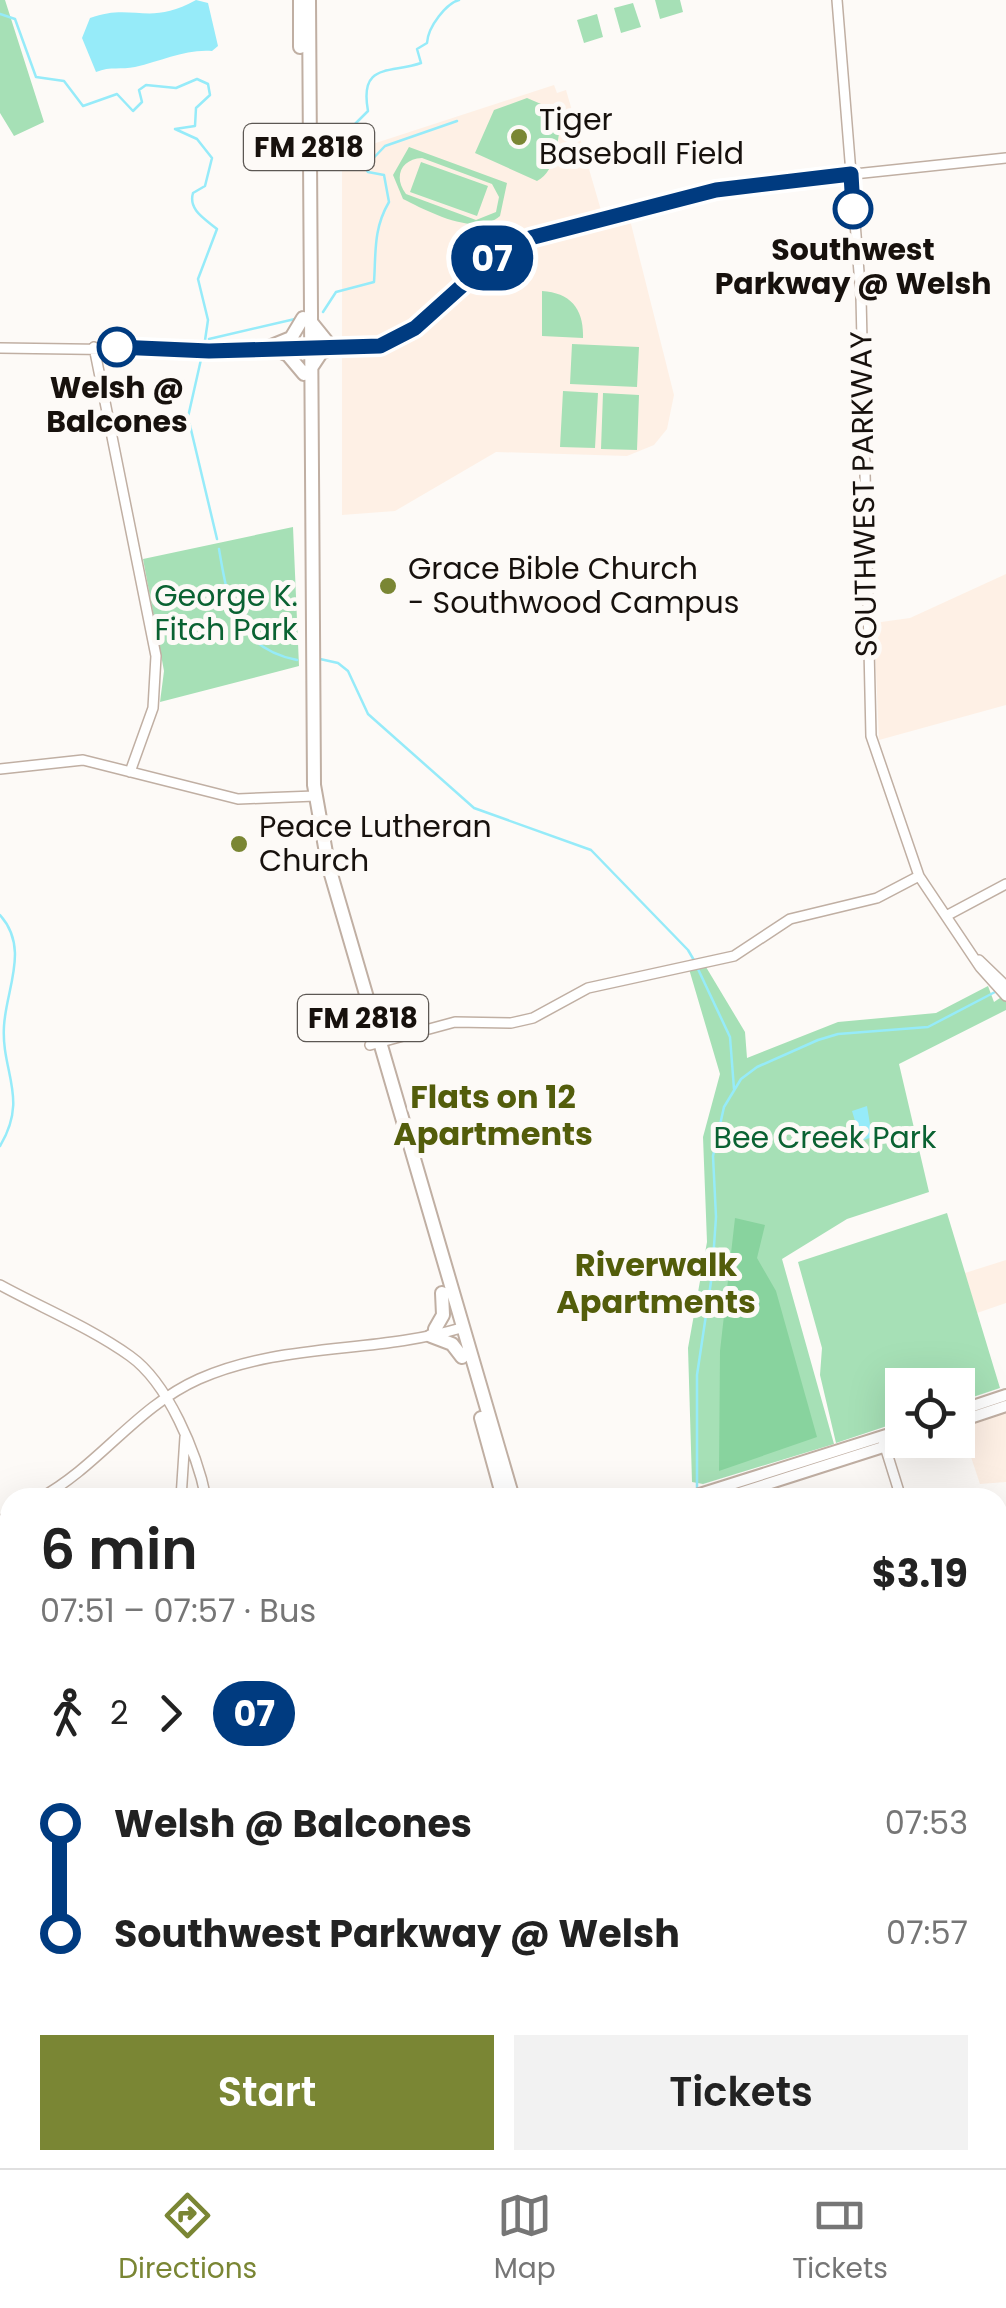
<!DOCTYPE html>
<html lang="en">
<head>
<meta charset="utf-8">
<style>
  :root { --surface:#fff; --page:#f2f2f2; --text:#222; --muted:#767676; --line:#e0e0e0; --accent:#7a8634 }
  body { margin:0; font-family:Poppins,sans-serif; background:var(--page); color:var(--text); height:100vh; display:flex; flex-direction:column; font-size:38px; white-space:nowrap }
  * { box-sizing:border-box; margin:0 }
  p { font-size:32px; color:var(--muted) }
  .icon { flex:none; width:55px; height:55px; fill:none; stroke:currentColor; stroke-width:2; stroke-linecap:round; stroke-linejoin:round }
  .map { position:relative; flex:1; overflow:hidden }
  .sheet { position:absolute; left:0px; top:1488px; width:1008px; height:682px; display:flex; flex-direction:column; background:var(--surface); border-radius:30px 30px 0 0; box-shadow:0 10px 40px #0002 }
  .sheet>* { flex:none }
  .badge { padding:0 20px; border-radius:32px; font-size:35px; line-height:65px }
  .tools { position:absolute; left:885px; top:1368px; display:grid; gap:20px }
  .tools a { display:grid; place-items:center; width:90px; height:90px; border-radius:0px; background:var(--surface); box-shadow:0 10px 40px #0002; font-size:50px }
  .map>.badge { position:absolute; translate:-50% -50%; box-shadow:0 0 0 5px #fff }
  .legs { display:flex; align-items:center; gap:15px; height:110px; padding:0 40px; font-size:32px }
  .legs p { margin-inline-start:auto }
  .head { display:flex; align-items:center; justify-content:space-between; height:170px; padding:0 40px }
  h1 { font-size:55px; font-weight:600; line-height:75px }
  .action { display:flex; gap:20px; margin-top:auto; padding:20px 40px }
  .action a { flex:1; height:115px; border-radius:0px; background:var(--accent); color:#fff; font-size:40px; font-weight:600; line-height:115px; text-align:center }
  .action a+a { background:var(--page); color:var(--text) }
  ul { padding:0 40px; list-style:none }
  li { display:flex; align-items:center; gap:35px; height:110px; font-size:38px }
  li i { display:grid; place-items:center; width:15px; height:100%; margin:0 12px; background:currentColor }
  li i::after { content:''; width:25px; height:25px; margin:-12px; border:8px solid; border-radius:50%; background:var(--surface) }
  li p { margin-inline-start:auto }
  li:first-child i { background:linear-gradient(#0000 50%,currentColor 0) }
  li:last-child i { background:linear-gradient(currentColor 50%,#0000 0) }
  .dock { display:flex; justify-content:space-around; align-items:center; height:140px; border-top:2px solid var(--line); background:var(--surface); font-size:28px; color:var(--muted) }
  .dock a { display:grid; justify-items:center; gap:5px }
  .dock .current { color:var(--accent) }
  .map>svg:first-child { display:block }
  .built { fill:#fef0e5 }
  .green { fill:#a6e0b6; fill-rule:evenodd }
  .forest { fill:#88d39e }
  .water { fill:#96ebf9 }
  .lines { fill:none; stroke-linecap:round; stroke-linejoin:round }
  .stream { stroke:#96ebf9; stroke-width:2.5 }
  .secondary-casing { stroke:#c0afa3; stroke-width:12 }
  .primary-casing { stroke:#c0afa3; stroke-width:14 }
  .highway-casing { stroke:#c0afa3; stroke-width:16 }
  .secondary { stroke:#fff; stroke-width:9 }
  .primary { stroke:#fff; stroke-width:10 }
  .highway { stroke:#fff; stroke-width:12 }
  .line-1-casing { stroke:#fff; stroke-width:22 }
  .line-1 { stroke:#003b80; stroke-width:15 }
  .poi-dot { fill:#7a8634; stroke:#fdfaf7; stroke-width:4 }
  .stop-1-dot { fill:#fff; stroke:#003b80; stroke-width:5 }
  .labels { text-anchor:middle; stroke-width:10; stroke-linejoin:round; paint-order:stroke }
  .shield { fill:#fdfaf7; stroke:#5c5753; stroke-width:2.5 }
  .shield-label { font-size:28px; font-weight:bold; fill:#17110d }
  .poi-label { font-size:30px; fill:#17110d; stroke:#fdfaf7; text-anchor:start }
  .stop-label { font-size:30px; font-weight:bold; fill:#17110d; stroke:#fdfaf7 }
  .street-label { font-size:30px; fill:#17110d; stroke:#fdfaf7 }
  .park-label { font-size:30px; fill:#0a6232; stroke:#fdfaf7 }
  .neighbourhood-label { font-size:32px; font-weight:bold; fill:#535d0b; stroke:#fdfaf7 }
</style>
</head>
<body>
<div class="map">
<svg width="1006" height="2168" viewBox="0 0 1006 2168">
  <rect width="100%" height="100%" fill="#fdfaf7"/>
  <path class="built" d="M 554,85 L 557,93 L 566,90 L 605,224 L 630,220 L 674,395 L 667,429 L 654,445 L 627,456 L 496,452 L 395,511 L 342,515 L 342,154 Z
    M 1006,574 L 1006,705 L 879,740 L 874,623 L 910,618 Z
    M 1006,1260 L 1006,1303 L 977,1313 L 965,1273 Z
    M 1006,1412 L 1006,1482 L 980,1484 L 961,1427 Z
    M 24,2160 L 145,2160 L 140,2168 L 15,2168 Z"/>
  <path class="green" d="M 0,0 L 5,0 L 44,122 L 14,136 L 0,113 Z
    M 655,0 L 680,0 L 683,12 L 660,19 Z
    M 633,3 L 641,27 L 621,33 L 614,8 Z
    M 597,14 L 603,37 L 584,43 L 577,20 Z
    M 527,98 L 562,113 C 558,134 558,171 537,181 L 475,153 L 494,110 Z
    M 409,147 L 507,183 L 500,216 C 476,237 429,212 403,199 L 393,175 ZM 422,158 L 492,184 L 499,197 L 496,212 L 476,220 L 406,194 C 393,177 401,159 422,158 Z
    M 421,162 L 488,186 L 477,216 L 410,192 Z
    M 542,291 C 571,293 584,309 583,338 L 542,336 Z
    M 572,344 L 639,347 L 637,387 L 570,384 Z
    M 563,391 L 598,393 L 595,448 L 560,447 Z
    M 603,393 L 639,395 L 637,450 L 601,449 Z
    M 293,527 L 299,666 L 160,702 L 164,671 L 143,559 Z
    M 706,967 L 745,1032 L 747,1058 L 838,1022 L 936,1013 L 988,986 L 994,1002 L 1006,994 L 1006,1010 L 899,1064 L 929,1192 L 847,1219 L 782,1259 L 834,1444 L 703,1484 L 692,1482 L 688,1348 L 707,1242 L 703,1137 L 720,1074 L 689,969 Z
    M 947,1213 L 1000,1388 L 958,1402 L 958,1385 L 902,1385 L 902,1421 L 836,1443 L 820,1375 L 822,1348 L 798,1262 Z
    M 1006,2098 L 1006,2168 L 827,2168 L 825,2160 L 998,2160 L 998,2100 Z"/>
  <path class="forest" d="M 735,1218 L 765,1225 L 757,1258 L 776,1291 L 817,1437 L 719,1471 L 720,1351 Z"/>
  <path class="water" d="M 196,0 L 208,3 L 218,46 L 212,51 C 185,49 162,61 135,67 C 121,70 111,66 96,72 L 82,38 L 90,18 C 133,2 148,27 196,0 Z
    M 867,1106 L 872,1137 L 861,1141 L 852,1111 Z"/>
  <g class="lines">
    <path class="stream" d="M 0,14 L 15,19 L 36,77 L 64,81 L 83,106 L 117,94 L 133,111 L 142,102 L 139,90 L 146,85 L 176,88 L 197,79 L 208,84 L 210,95 L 196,108 L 195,126 L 175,129 L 197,139 L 212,158 L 205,186 L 193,193 C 188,210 205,219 217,229 L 198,279 L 208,320 L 204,347
      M 364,168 L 385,146 L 457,121
      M 323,312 L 336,292 L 374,282 C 376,254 373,229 389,202 L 384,175 L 368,172 L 359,158 L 336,158 L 341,138 L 368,111 C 359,62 390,74 421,63 L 417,49 L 427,43 C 428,26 447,3 459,0
      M 209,339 L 295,319
      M 202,355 L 188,417 L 217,539
      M 219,549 C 228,603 236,648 297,660
      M 320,659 L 338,663 L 348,671 L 368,714 L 474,808 L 591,850 L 688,950 L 695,962
      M 0,915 C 30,948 6,989 4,1026 C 1,1072 29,1098 0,1146
      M 698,969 L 730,1037 L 734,1089
      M 697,1487 L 697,1375 L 712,1275 L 716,1217 L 713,1156 L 724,1107 L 741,1079 L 757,1067 L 818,1040 L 838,1034 L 928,1027 L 995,992
      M 0,1547 L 10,1558
      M 998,1579 L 1006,1571
      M 334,2160 L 349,2168
      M 654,2168 L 657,2160"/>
    <g class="secondary-casing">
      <path id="secondary" d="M 837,0 L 861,297 L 871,736 L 919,876 L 980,967 L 1006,996
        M 94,347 L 156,656 L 153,708 L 130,772
        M 0,348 L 209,351 L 377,346 L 415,328 L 503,251 L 546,232 L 732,187 L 1006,158
        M 0,769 L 83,760 L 238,799 L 315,796
        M 946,916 L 1006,884
        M 979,960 L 1006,986
        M 370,1045 L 455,1022 L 511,1023 L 533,1018 L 588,988 L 734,956 L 790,919 L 877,898 L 919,876
        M 0,1285 C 42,1308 91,1328 130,1356 C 168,1383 197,1453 206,1498
        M 882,1437 L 901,1498
        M 40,1498 C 99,1466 136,1407 199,1379 C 283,1342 374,1354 461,1328
        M 181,1498 L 185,1437
        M 0,1521 L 10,1515
        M 998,1828 L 1006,1857
        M 998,1891 L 1006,1888
        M 998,1899 L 1006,1897
        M 0,1987 L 10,1993
        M 0,2070 L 10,2076
        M 150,2160 L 164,2168
        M 309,2160 L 323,2168"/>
    </g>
    <g class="primary-casing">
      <path id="primary" d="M 958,1411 L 1006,1395
        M 958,1422 L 1006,1406
        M 687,1498 L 902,1430
        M 724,1498 L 905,1440
        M 388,2168 L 393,2160"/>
    </g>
    <g class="highway-casing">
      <path id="highway" d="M 300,0 L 300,47
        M 309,0 L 314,785 L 328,864 L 513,1498
        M 269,347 L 291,338 L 303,318
        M 269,347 L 288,355 L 304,374
        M 311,368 L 321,353 L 332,348 L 311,322
        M 435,1329 L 443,1315 L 442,1293
        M 431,1336 L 452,1344 L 462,1357
        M 481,1418 L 503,1498
        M 0,1712 L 10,1709
        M 0,2011 L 10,2017
        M 0,2034 L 10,2040
        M 0,2055 L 10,2059
        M 213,2160 L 227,2168
        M 255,2160 L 269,2168"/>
    </g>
    <use href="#secondary" class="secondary"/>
    <use href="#primary" class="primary"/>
    <use href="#highway" class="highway"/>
  </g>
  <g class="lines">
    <g class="line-1-casing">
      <path id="line-1" d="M 117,347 L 209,351 L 380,346 L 415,328 L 493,258 L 530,238 L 716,190 L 851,174 L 853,209"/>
    </g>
    <use href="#line-1" class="line-1"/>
  </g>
  <g class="poi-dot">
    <circle cx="519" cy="137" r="10"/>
    <circle cx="388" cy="586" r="10"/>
    <circle cx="239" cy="844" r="10"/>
  </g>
  <g class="stop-1-dot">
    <circle cx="853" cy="209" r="18"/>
    <circle cx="117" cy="347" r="18"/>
  </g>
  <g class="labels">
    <g class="shield">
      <rect x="244" y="124" width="130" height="46" rx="8"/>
      <rect x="298" y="995" width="130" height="46" rx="8"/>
    </g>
    <g class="shield-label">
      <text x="309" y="157">FM 2818</text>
      <text x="363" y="1028">FM 2818</text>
    </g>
    <g class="poi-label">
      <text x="539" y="130">Tiger<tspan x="539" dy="34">Baseball Field</tspan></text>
      <text x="408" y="579">Grace Bible Church<tspan x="408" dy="34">- Southwood Campus</tspan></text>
      <text x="259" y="837">Peace Lutheran<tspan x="259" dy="34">Church</tspan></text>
    </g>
    <g class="stop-label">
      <text x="853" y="260">Southwest<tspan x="853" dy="34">Parkway @ Welsh</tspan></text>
      <text x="117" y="398">Welsh @<tspan x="117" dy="34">Balcones</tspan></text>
    </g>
    <g class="street-label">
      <text transform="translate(864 494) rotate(-91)" y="10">SOUTHWEST PARKWAY</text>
    </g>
    <g class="park-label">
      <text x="226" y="606">George K.<tspan x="226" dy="34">Fitch Park</tspan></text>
      <text x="825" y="1148">Bee Creek Park</text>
    </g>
    <g class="neighbourhood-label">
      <text x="493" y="1108">Flats on 12<tspan x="493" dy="37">Apartments</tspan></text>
      <text x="656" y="1276">Riverwalk<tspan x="656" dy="37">Apartments</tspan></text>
    </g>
  </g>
</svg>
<div class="tools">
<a><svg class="icon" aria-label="locate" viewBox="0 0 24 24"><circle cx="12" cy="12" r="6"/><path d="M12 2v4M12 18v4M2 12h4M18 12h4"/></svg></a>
</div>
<b class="badge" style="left:492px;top:258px;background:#003b80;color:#fff">07</b>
<section class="sheet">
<div class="head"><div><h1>6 min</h1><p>07:51 – 07:57 · Bus</p></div><b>$3.19</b></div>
<div class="legs"><svg class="icon" aria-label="walk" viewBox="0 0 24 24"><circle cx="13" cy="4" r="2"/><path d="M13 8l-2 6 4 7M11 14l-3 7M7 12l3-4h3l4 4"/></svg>2<svg class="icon" aria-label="forward" viewBox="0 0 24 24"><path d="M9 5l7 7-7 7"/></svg><b class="badge" style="background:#003b80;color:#fff">07</b></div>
<ul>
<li><i style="color:#003b80"></i><b>Welsh @ Balcones</b><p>07:53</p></li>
<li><i style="color:#003b80"></i><b>Southwest Parkway @ Welsh</b><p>07:57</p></li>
</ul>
<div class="action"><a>Start</a><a>Tickets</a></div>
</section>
</div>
<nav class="dock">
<a class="current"><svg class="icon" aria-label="directions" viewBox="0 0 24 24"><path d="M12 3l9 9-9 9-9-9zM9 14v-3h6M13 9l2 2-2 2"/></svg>Directions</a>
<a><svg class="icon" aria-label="map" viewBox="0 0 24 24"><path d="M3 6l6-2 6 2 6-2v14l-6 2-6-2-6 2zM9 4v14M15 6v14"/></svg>Map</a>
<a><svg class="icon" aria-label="tickets" viewBox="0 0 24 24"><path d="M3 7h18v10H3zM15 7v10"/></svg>Tickets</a>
</nav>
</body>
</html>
